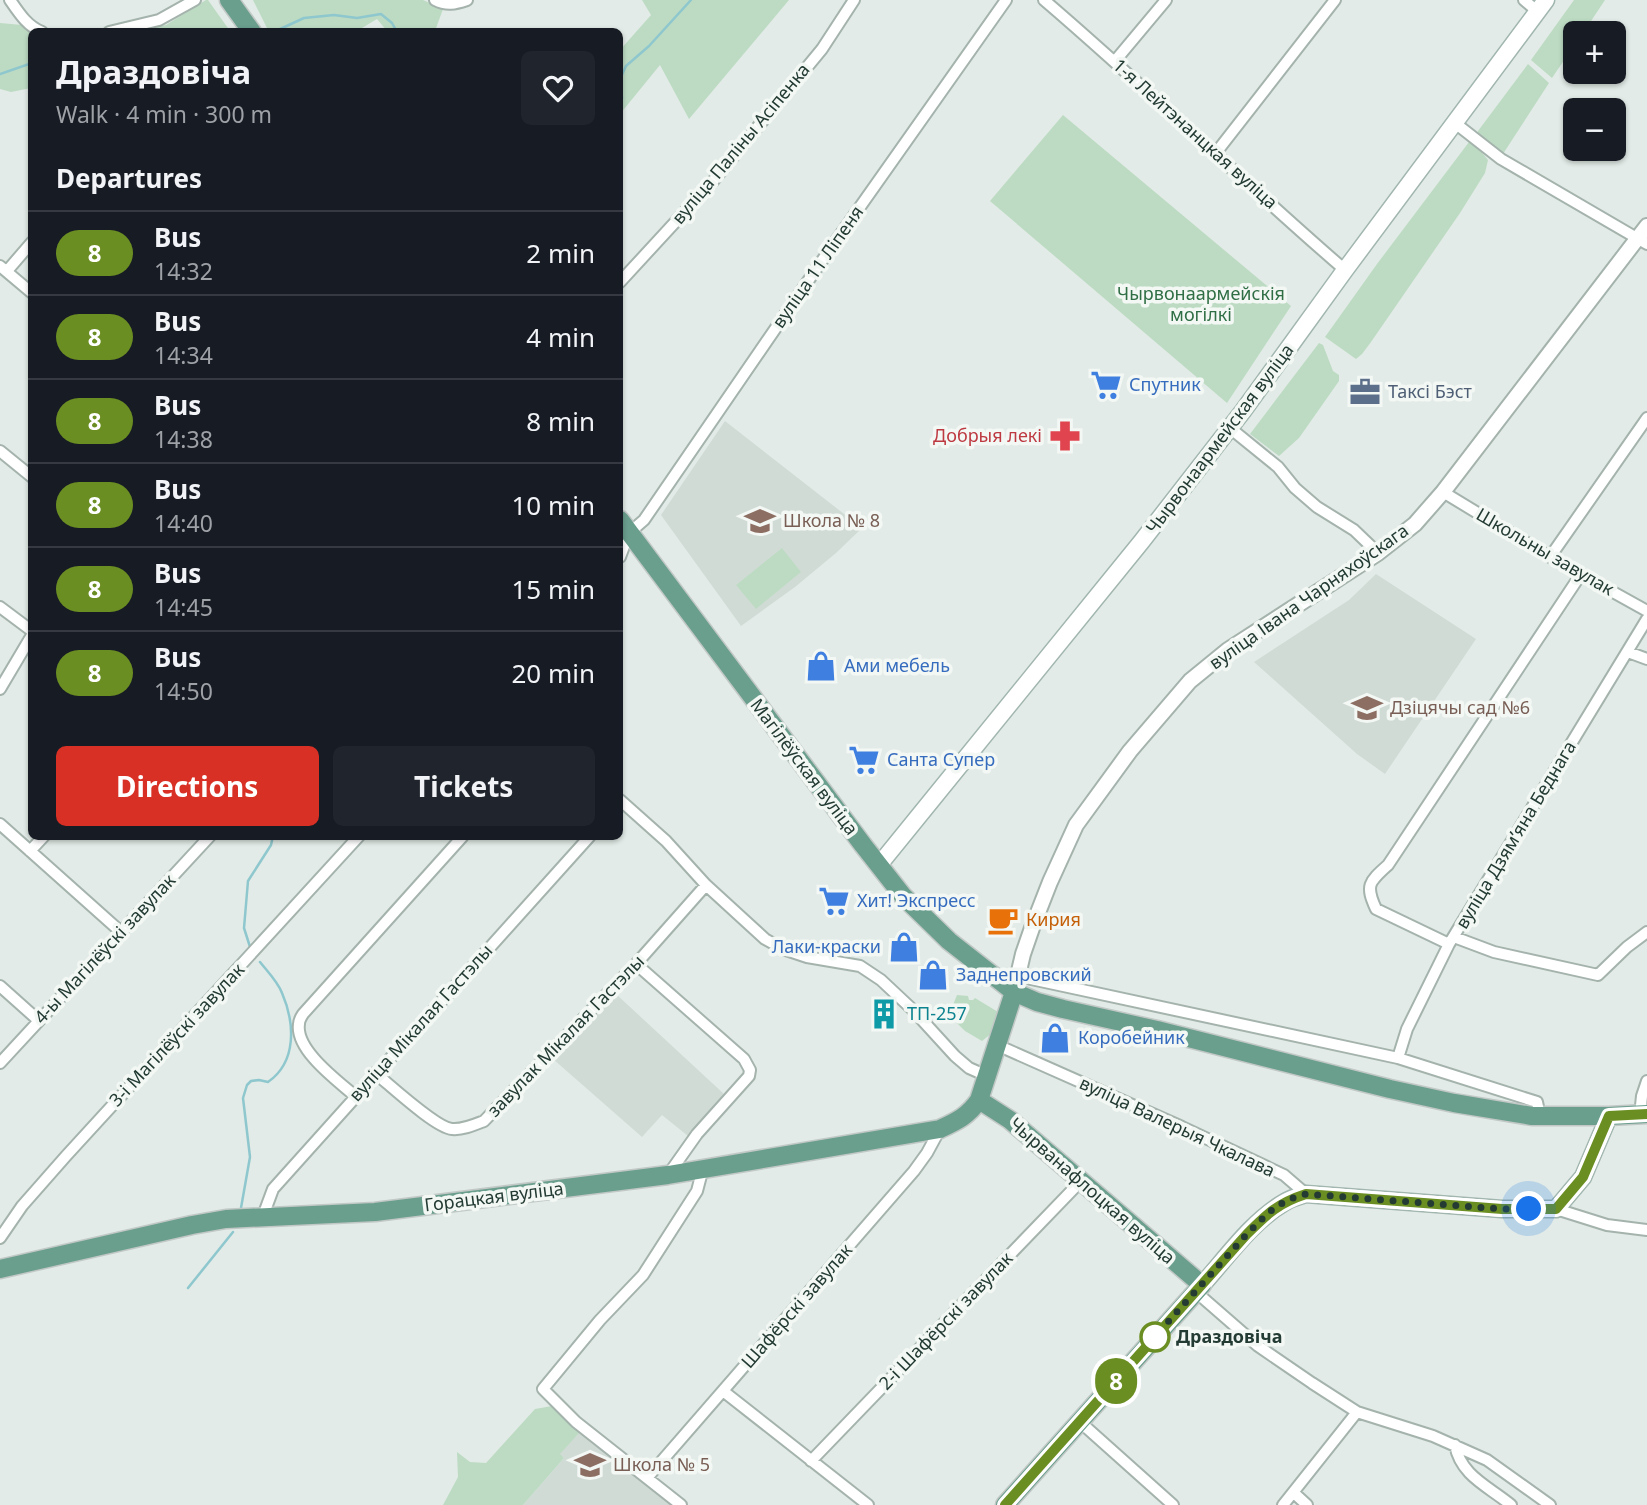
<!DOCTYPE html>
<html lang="en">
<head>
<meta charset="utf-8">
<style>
  :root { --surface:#171b24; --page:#20242c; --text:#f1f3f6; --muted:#9ea1a6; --line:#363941; --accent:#d93025 }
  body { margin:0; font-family:"Noto Sans",sans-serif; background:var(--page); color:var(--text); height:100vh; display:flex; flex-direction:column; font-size:26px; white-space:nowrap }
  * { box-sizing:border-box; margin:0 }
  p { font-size:23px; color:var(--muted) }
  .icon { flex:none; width:38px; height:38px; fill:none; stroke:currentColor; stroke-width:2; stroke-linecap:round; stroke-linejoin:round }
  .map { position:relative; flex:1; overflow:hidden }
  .drawer { position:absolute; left:28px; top:28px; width:595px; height:812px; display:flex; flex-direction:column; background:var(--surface); border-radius:10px; box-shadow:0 2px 5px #0004 }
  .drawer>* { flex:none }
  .badge { padding:0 14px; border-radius:23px; font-size:24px; line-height:46px }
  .fabs { position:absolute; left:1563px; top:21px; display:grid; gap:14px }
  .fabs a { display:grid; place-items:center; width:63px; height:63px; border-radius:10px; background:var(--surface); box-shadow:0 2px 5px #0004; font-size:35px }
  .you { position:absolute; width:35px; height:35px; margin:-18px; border:5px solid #fff; border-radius:50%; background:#1a73e8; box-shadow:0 0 0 10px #1a73e833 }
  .map>.badge { position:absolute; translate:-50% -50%; box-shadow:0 0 0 4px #fff }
  h2 { padding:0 28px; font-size:26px; line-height:63px }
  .round { display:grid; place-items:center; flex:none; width:74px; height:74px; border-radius:10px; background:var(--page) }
  .head { display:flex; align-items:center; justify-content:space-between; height:119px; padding:0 28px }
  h1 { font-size:33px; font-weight:700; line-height:52px }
  .cta { display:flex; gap:14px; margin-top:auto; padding:14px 28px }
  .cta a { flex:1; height:80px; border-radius:10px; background:var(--accent); color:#fff; font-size:28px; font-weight:700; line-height:80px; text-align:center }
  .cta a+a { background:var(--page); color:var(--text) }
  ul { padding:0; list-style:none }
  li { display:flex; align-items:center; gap:21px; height:84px; padding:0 28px; border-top:2px solid var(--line) }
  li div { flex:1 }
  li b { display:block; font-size:26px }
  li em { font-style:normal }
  li .badge { min-width:77px; font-weight:700; text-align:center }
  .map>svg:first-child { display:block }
  .built { fill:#d1dbd6 }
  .green { fill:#bddbc3 }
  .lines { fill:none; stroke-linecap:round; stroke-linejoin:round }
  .stream { stroke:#8ec7cd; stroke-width:2.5 }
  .minor-casing { stroke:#a5b3ad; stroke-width:14 }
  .tertiary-casing { stroke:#a5b3ad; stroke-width:18 }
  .secondary-casing { stroke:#a1b6ae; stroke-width:19 }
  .primary-casing { stroke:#c1c8c6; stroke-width:21 }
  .minor { stroke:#fff; stroke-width:10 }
  .tertiary { stroke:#fff; stroke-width:14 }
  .secondary { stroke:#fff; stroke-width:16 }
  .primary { stroke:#6a9e8d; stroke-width:18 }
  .line-casing { stroke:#fff; stroke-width:16 }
  .line { stroke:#6b8e23; stroke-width:10 }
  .walk { stroke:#233b33; stroke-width:7; stroke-dasharray:0 12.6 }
  .stop-dot { fill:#fff; stroke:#6b8e23; stroke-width:3.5 }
  .labels { text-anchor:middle; stroke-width:7; stroke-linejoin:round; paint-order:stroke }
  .street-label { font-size:18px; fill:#233b33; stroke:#f3f8f5 }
  .park-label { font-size:18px; fill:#306f45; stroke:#f3f8f5 }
  .shop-label { font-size:18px; fill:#366cbe; stroke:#f3f8f5; text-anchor:start }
  .service-label { font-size:18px; fill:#4e5e75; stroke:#f3f8f5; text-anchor:start }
  .health-label { font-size:18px; fill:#be3a42; stroke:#f3f8f5; text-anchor:end }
  .education-label { font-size:18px; fill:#785e54; stroke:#f3f8f5; text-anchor:start }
  .food-label { font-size:18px; fill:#c56008; stroke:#f3f8f5; text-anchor:start }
  .culture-label { font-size:18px; fill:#0d838f; stroke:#f3f8f5; text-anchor:start }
  .stop-label { font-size:18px; font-weight:bold; fill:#233b33; stroke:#f3f8f5; text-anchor:start }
</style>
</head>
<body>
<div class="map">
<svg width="1647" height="1505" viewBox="0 0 1647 1505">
  <rect width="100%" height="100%" fill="#e2ebe7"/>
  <path class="built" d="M 725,421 L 862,528 L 836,553 L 795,587 L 741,626 L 661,515 Z
    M 1376,574 L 1476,639 L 1385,774 L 1357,754 L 1254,662 L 1349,600 Z
    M 616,994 L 724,1094 L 688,1136 L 662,1115 L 642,1137 L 553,1059 Z
    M 581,1431 L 672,1505 L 523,1505 L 564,1458 L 559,1454 Z"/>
  <path class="green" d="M 206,0 L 208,0 L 230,31 L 135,31 L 166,25 Z
    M 253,0 L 423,0 L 443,9 L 435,31 L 387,31 L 377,19 L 357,31 L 319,28 L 314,31 L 269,32 Z
    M 642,0 L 789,0 L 689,119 L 660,65 L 620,114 L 620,50 L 651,15 Z
    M 1574,0 L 1605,0 L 1583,33 L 1575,33 L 1575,44 L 1552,78 L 1531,60 Z
    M 0,23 L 22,25 L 32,31 L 31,88 L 11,92 L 0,89 Z
    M 1528,64 L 1549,83 L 1501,157 L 1478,135 L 1478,131 Z
    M 1063,115 L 1291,306 L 1227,403 L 990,201 Z
    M 1469,142 L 1479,149 L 1488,160 L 1485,173 L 1460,213 L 1371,342 L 1362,354 L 1356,359 L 1325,337 L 1377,264 Z
    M 1319,343 L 1323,345 L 1333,371 L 1339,375 L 1339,381 L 1299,438 L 1279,456 L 1250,434 Z
    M 782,548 L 801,572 L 756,609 L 736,585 Z
    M 957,995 L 968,996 L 969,1000 L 973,1000 L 975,998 L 998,1012 L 992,1033 L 982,1041 L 965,1031 L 949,1015 Z
    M 552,1406 L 581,1431 L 560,1454 L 564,1458 L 523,1505 L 443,1505 L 458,1477 L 457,1452 L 470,1462 L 486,1463 L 535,1409 Z"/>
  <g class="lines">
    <path class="stream" d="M 278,30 L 304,18 L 334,15 L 357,18 L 381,14 L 392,23 L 397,32
      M 0,74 L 32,63
      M 620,104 L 622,98 L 620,79 L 626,66 L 649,46 L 691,0
      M 251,950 L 244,928 L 248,881 L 271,845 L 273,836
      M 241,1208 L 250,1157 L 243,1098 L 247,1085 L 251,1081 L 259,1080 L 268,1082 C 297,1062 295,1023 282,993 C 278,982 267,971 260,962
      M 188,1288 L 233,1232"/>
    <g class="minor-casing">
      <path id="minor" d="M 10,0 C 19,13 27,26 42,32
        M 435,0 C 447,6 455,4 467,0
        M 1044,0 C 1147,88 1243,182 1345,270
        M 1524,0 L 1537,11
        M 109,32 L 159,20 L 195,0
        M 1115,61 L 1166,0
        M 1455,123 L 1501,159 L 1647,244
        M 1215,154 L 1335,0
        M 0,266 L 32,293
        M 7,271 L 32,242
        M 620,282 L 714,180 L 822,49 L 854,0
        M 1230,428 L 1278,467 L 1295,488 L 1317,507 L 1354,530 L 1378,553
        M 0,451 L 32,477
        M 1443,492 L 1550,557 L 1647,611
        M 620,557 L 629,533 L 644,520 L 819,265 L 1006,0
        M 1550,557 L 1647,418
        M 0,607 L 32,631
        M 1628,652 L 1647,659
        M 0,689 L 32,635
        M 620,800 L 666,841 L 706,885 L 765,939 L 783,949 L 807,957 L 860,966 L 881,980 L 913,1010 L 955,1056 L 969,1068 L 987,1076
        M 0,824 L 121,932
        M 30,851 L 44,836
        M 1454,937 L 1494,952 L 1598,975 L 1627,947 L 1647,932
        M 1449,944 L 1376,909 C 1365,885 1369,882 1388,865 L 1581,574
        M 636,964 L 744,1059 L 750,1070 L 749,1076 L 697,1134 L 668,1175
        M 1018,974 L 1031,979 L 1398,1058 L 1537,1102 L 1540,1116
        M 0,986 L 38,1020
        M 997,1045 L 1182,1127 L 1284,1175 L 1306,1194
        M 1398,1058 L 1407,1029 L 1449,944 L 1647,619
        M 0,1063 L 210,836
        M 375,1073 C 390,1085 436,1128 452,1129 C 463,1130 474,1125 484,1121 L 636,964 L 706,885
        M 355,1096 C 338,1081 295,1050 299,1024 C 299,1021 301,1017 303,1014 L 463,836
        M 1640,1115 L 1642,1096 L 1647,1081
        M 1556,1209 L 1607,1225 L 1647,1230
        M 263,1216 L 273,1189 L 590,836
        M 0,1238 L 22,1206 L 66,1156 L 359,836
        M 1196,1292 L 1258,1346 L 1312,1383 L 1357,1412 L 1433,1436 L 1487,1460 L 1550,1505
        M 723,1391 L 868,1505
        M 1079,1421 L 1173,1505
        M 1455,1445 C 1461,1476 1488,1486 1511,1505
        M 811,1461 L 1081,1181
        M 647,1478 L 914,1171 L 927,1153 L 940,1129
        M 1294,1493 L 1307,1505
        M 681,1505 L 576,1422 L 543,1389 L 600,1320 L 643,1275 L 697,1191 L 703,1168
        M 1283,1505 L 1357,1412"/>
    </g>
    <g class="tertiary-casing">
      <path id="tertiary" d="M 1014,992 L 1023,954 L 1032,928 L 1050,882 L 1076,825 L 1130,751 L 1190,681 L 1228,650 L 1378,553 L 1415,524 L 1443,492 L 1647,226"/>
    </g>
    <g class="secondary-casing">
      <path id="secondary" d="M 879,865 L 1142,541 L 1243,411 L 1345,270 L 1546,0
        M 1202,1285 C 1227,1257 1252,1221 1285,1202 C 1291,1198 1299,1196 1306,1194 L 1502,1209 L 1556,1209 L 1583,1177 L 1609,1116"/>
    </g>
    <g class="primary-casing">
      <path id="primary" d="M 229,0 L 252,32
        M 620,520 L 863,845 L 903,896 L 949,941 L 1014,992 L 1037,1002 L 1063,1009 L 1157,1030 L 1390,1089 L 1454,1103 L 1532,1116 L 1609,1116 L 1647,1114
        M 979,1100 L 1010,1120 L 1202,1285 L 1005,1505
        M 0,1269 L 192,1225 L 226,1219 L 375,1212 L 668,1175 L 940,1129 C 957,1121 968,1116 979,1100 L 1014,992"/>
    </g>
    <use href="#minor" class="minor"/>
    <use href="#tertiary" class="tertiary"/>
    <use href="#secondary" class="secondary"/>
    <use href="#primary" class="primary"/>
  </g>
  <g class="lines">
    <g class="line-casing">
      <path id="line" d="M 1005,1505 L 1247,1234 C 1267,1214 1278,1203 1306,1194 L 1502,1209 L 1556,1209 L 1583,1177 L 1609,1116 L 1647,1114"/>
    </g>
    <use href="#line" class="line"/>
    <path class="walk" d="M 1155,1337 L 1149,1343 L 1247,1234 L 1269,1212 L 1287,1200 L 1306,1194 L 1502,1209 L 1529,1209"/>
  </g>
  <defs>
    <g id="supermarket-bare" transform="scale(2.415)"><path d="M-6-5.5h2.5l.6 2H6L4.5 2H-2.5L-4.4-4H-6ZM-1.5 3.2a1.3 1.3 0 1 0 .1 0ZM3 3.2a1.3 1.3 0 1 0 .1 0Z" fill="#3f7fe0" stroke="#f3f8f5" stroke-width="2.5" paint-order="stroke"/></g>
    <g id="office-bare" transform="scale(2.415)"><path d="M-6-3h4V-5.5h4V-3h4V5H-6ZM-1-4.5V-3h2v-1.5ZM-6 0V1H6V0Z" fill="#5c6f8a" stroke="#f3f8f5" stroke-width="2.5" paint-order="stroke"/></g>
    <g id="pharmacy-bare" transform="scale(2.415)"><path d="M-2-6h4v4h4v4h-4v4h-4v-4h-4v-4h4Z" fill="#e0444e" stroke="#f3f8f5" stroke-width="2.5" paint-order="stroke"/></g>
    <g id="school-bare" transform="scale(2.415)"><path d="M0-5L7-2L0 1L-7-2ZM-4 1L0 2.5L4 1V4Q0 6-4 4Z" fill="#8d6e63" stroke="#f3f8f5" stroke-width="2.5" paint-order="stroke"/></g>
    <g id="shop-bare" transform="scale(2.415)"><path d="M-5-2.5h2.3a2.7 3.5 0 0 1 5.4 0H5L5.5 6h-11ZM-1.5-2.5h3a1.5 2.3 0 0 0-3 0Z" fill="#3f7fe0" stroke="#f3f8f5" stroke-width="2.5" paint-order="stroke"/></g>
    <g id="cafe-bare" transform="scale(2.415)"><path d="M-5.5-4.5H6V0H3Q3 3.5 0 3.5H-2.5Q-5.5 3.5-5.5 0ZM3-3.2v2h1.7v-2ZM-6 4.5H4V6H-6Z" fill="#e8710a" stroke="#f3f8f5" stroke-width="2.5" paint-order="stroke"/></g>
    <g id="building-bare" transform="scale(2.415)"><path d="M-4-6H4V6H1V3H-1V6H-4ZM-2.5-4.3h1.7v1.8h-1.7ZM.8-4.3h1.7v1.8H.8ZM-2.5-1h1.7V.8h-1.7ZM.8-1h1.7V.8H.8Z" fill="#0f9aa8" stroke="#f3f8f5" stroke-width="2.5" paint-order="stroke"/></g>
  </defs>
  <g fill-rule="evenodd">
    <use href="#supermarket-bare" x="1106" y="385"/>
    <use href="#office-bare" x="1365" y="392"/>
    <use href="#pharmacy-bare" x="1065" y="436"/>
    <use href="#school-bare" x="760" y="521"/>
    <use href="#shop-bare" x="821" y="666"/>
    <use href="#school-bare" x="1367" y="708"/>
    <use href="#supermarket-bare" x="864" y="760"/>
    <use href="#supermarket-bare" x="834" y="901"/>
    <use href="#cafe-bare" x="1003" y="920"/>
    <use href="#shop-bare" x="904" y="947"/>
    <use href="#shop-bare" x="933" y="975"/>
    <use href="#building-bare" x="884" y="1014"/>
    <use href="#shop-bare" x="1055" y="1038"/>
    <use href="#school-bare" x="590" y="1465"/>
  </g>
  <circle class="stop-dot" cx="1155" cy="1337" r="14"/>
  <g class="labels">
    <g class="street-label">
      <text transform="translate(1195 134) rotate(42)" y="6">1-я Лейтэнанцкая вуліца</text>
      <text transform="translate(741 144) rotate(-50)" y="6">вуліца Паліны Асіпенка</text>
      <text transform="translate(818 267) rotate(-55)" y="6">вуліца 11 Ліпеня</text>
      <text transform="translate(1220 439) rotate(-53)" y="6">Чырвонаармейская вуліца</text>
      <text transform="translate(1545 552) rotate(30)" y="6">Школьны завулак</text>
      <text transform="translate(1309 597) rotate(-35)" y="6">вуліца Івана Чарняхоўскага</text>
      <text transform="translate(804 767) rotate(53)" y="6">Магілёўская вуліца</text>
      <text transform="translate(1516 835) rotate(-59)" y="6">вуліца Дзямʼяна Беднага</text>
      <text transform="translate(105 949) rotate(-47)" y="6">4-ы Магілёўскі завулак</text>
      <text transform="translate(421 1023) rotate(-48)" y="6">вуліца Мікалая Гастэлы</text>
      <text transform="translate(177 1035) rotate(-47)" y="6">3-і Магілёўскі завулак</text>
      <text transform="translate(566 1036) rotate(-46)" y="6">завулак Мікалая Гастэлы</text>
      <text transform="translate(1177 1127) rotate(25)" y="6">вуліца Валерыя Чкалава</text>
      <text transform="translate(1092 1191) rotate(41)" y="6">Чырванафлоцкая вуліца</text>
      <text transform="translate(494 1197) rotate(-7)" y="6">Горацкая вуліца</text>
      <text transform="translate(797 1306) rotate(-49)" y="6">Шафёрскі завулак</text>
      <text transform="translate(946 1321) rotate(-46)" y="6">2-і Шафёрскі завулак</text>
    </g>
    <g class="park-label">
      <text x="1201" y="300">Чырвонаармейскія<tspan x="1201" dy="21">могілкі</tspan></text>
    </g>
    <g class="shop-label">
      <text x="1129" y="391">Спутник</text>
      <text x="844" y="672">Ами мебель</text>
      <text x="887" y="766">Санта Супер</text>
      <text x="857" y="907">Хит! Экспресс</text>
      <text x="881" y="953" text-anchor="end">Лаки-краски</text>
      <text x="956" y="981">Заднепровский</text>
      <text x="1078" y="1044">Коробейник</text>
    </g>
    <g class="service-label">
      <text x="1388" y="398">Таксі Бэст</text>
    </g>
    <g class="health-label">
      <text x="1042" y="442">Добрыя лекі</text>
    </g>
    <g class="education-label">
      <text x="783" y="527">Школа № 8</text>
      <text x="1390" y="714">Дзіцячы сад №6</text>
      <text x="613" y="1471">Школа № 5</text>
    </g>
    <g class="food-label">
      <text x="1026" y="926">Кирия</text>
    </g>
    <g class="culture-label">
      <text x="907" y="1020">ТП-257</text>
    </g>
    <g class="stop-label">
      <text x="1176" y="1343">Драздовіча</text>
    </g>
  </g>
</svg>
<div class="fabs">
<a>+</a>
<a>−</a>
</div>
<div class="you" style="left:1529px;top:1209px"></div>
<b class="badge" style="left:1116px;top:1381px;background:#6b8e23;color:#fff">8</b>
<section class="drawer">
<div class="head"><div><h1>Драздовіча</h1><p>Walk · 4 min · 300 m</p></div><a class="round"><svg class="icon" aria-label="heart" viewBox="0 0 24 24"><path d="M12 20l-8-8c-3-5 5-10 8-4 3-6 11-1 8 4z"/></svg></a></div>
<h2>Departures</h2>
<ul>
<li><span class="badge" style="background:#6b8e23;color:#fff">8</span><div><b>Bus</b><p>14:32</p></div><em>2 min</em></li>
<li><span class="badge" style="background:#6b8e23;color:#fff">8</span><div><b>Bus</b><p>14:34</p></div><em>4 min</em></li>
<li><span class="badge" style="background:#6b8e23;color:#fff">8</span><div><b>Bus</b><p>14:38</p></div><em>8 min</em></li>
<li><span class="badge" style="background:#6b8e23;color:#fff">8</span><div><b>Bus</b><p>14:40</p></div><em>10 min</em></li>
<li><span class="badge" style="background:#6b8e23;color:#fff">8</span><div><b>Bus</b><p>14:45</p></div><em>15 min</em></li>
<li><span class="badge" style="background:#6b8e23;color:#fff">8</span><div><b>Bus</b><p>14:50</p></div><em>20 min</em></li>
</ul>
<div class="cta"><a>Directions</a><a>Tickets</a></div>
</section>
</div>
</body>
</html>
